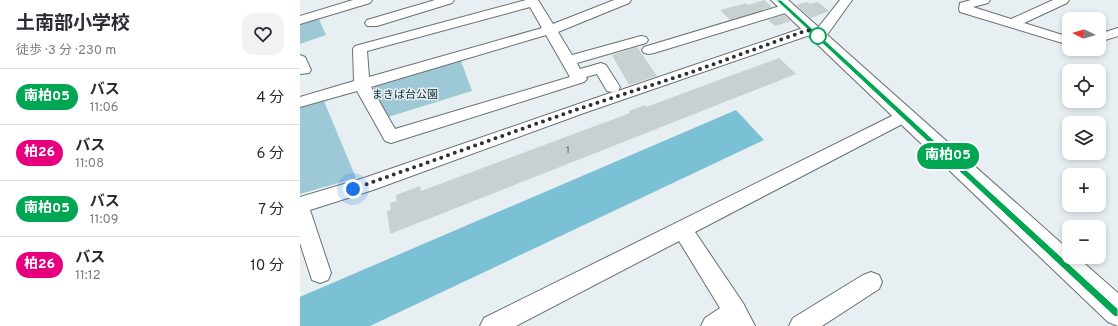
<!DOCTYPE html>
<html lang="ja">
<head>
<meta charset="utf-8">
<style>
  :root { --surface:#fff; --page:#f2f2f3; --text:#2b2b33; --muted:#7c7c81; --line:#e1e1e2 }
  body { margin:0; font-family:Overpass,"Noto Sans JP",sans-serif; background:var(--page); color:var(--text); height:100vh; display:flex; flex-direction:column; font-size:15px; white-space:nowrap }
  * { box-sizing:border-box; margin:0 }
  p { font-size:13px; color:var(--muted) }
  .icon { flex:none; width:22px; height:22px; fill:none; stroke:currentColor; stroke-width:2; stroke-linecap:round; stroke-linejoin:round }
  .map { position:relative; flex:1; overflow:hidden }
  .panel { display:flex; flex-direction:column; background:var(--surface); width:300px }
  .panel>* { flex:none }
  .badge { padding:0 8px; border-radius:13px; font-size:14px; line-height:26px }
  .needle { width:26px; rotate:275deg }
  .tools { position:absolute; left:762px; top:12px; display:grid; gap:8px }
  .tools a { display:grid; place-items:center; width:44px; height:44px; border-radius:8px; background:var(--surface); box-shadow:0 2px 6px #0003; font-size:20px }
  .you { position:absolute; width:20px; height:20px; margin:-10px; border:3px solid #fff; border-radius:50%; background:#1a73e8; box-shadow:0 0 0 6px #1a73e833 }
  .map>.badge { position:absolute; translate:-50% -50%; box-shadow:0 0 0 2px #fff }
  .round { display:grid; place-items:center; flex:none; width:42px; height:42px; border-radius:12px; background:var(--page) }
  .headline { display:flex; align-items:center; justify-content:space-between; height:68px; padding:0 16px }
  h1 { font-size:19px; font-weight:700; line-height:30px }
  ul { padding:0; list-style:none }
  li { display:flex; align-items:center; gap:12px; height:56px; padding:0 16px; border-top:1px solid var(--line) }
  li div { flex:1 }
  li b { display:block; font-size:15px }
  li em { font-style:normal }
  li .badge { min-width:44px; font-weight:700; text-align:center }
  main { display:flex; flex:1; min-height:0 }
  .map>svg:first-child { display:block }
  .green { fill:#9dc9d6 }
  .forest { fill:#7bc1d6 }
  .building { fill:#c9d0d2 }
  .lines { fill:none; stroke-linecap:round; stroke-linejoin:round }
  .minor-casing { stroke:#697072; stroke-width:2 }
  .major-casing { stroke:#697072; stroke-width:2 }
  .minor { fill:#fff; fill-rule:evenodd }
  .major { fill:#fff; fill-rule:evenodd }
  .line { fill:#00a651; stroke:#fff }
  .walk { stroke:#2e3132; stroke-width:4; stroke-dasharray:0 7.2 }
  .stop-dot { fill:#fff; stroke:#00a651; stroke-width:2 }
  .labels { text-anchor:middle; stroke-width:3; stroke-linejoin:round; paint-order:stroke }
  .number-label { font-size:9px; fill:#55595a }
  .park-label { font-size:11px; fill:#0b2e37; stroke:#e8eff2 }
</style>
</head>
<body>
<main>
<section class="panel">
<div class="headline"><div><h1>土南部小学校</h1><p>徒歩 · 3 分 · 230 m</p></div><a class="round"><svg class="icon" aria-label="heart" viewBox="0 0 24 24"><path d="M12 20l-8-8c-3-5 5-10 8-4 3-6 11-1 8 4z"/></svg></a></div>
<ul>
<li><span class="badge" style="background:#00a651;color:#fff">南柏05</span><div><b>バス</b><p>11:06</p></div><em>4 分</em></li>
<li><span class="badge" style="background:#e6007e;color:#fff">柏26</span><div><b>バス</b><p>11:08</p></div><em>6 分</em></li>
<li><span class="badge" style="background:#00a651;color:#fff">南柏05</span><div><b>バス</b><p>11:09</p></div><em>7 分</em></li>
<li><span class="badge" style="background:#e6007e;color:#fff">柏26</span><div><b>バス</b><p>11:12</p></div><em>10 分</em></li>
</ul>
</section>
<div class="map">
<svg width="818" height="326" viewBox="0 0 818 326">
  <rect width="100%" height="100%" fill="#e8eff2"/>
  <path class="green" d="M 18,17 L 26,35 L 0,44 L 0,22 Z
    M 161,61 L 172,91 L 88,117 L 73,89 L 76,85 Z
    M 24,101 L 56,178 L 0,194 L 0,108 Z"/>
  <path class="forest" d="M 436,110 L 464,140 L 70,326 L 0,326 L 0,297 L 2,296 Z"/>
  <path class="building" d="M 464,0 L 472,7 L 430,20 L 420,10 L 446,3 L 448,5 Z
    M 507,2 L 510,4 L 518,2 L 529,11 L 511,18 L 496,5 Z
    M 484,15 L 491,21 L 475,26 L 468,20 Z
    M 337,47 L 357,76 L 329,85 L 312,55 Z
    M 479,58 L 496,74 L 90,234 L 87,211 L 91,210 L 90,203 L 97,201 L 96,195 L 120,186 L 121,191 L 330,113 L 329,111 L 345,105 L 346,107 Z"/>
  <g class="lines">
    <g class="minor-casing">
      <path id="minor" d="M 53,0 L 72,0 L 70,3 L 0,24 L 0,16 Z
        M 135,0 L 154,0 L 152,3 L 77,26 L 67,26 L 65,23 L 67,20 Z
        M 226,0 L 238,0 L 253,24 L 314,0 L 331,0 L 329,3 L 258,32 L 272,55 L 341,36 L 346,37 L 348,40 L 346,43 L 277,63 L 280,69 L 301,63 L 306,65 L 320,87 L 318,91 L 506,27 L 511,26 L 517,29 L 540,0 L 552,0 L 527,35 L 516,38 L 510,35 L 284,113 L 73,190 L 10,210 L 31,273 L 28,280 L 20,283 L 12,280 L 0,243 L 0,197 L 64,178 L 316,91 L 312,92 L 307,91 L 297,74 L 286,77 L 287,79 L 284,82 L 91,143 L 85,141 L 57,91 L 0,107 L 0,97 L 54,81 L 53,49 L 55,46 ZM 230,7 L 242,28 L 69,77 L 67,51 ZM 246,35 L 270,77 L 95,129 L 71,87 Z
        M 671,0 L 690,0 L 688,3 L 673,7 L 711,19 L 753,0 L 769,0 L 767,3 L 724,23 L 769,37 L 769,45 L 660,12 L 659,9 L 660,3 Z
        M 487,4 L 492,5 L 493,8 L 492,11 L 354,53 L 349,54 L 344,53 L 342,50 L 344,47 Z
        M 818,28 L 818,36 L 799,42 L 799,34 Z
        M 0,55 L 5,57 L 11,70 L 9,73 L 0,74 Z
        M 604,110 L 610,112 L 612,116 L 610,120 L 395,232 L 443,303 L 455,326 L 401,326 L 405,318 L 420,308 L 379,241 L 216,326 L 180,326 L 184,318 Z
        M 571,272 L 579,275 L 582,282 L 579,289 L 522,326 L 489,326 L 493,318 L 563,275 Z"/>
    </g>
    <g class="major-casing">
      <path id="major" d="M 471,0 L 488,0 L 769,250 L 769,257 L 777,257 L 818,293 L 818,326 L 808,322 Z"/>
    </g>
    <use href="#minor" class="minor"/>
    <use href="#major" class="major"/>
  </g>
  <path class="line" d="M 476,0 L 481,0 L 818,309 L 818,317 L 814,316 Z"/>
  <g class="lines">
    <path class="walk" d="M 53,189 L 278,109 L 392,72 L 502,32 L 511,30 L 518,36"/>
  </g>
  <circle class="stop-dot" cx="518" cy="36" r="8"/>
  <g class="labels">
    <g class="number-label">
      <text x="268" y="153">1</text>
    </g>
    <g class="park-label">
      <text x="105" y="98">まきば台公園</text>
    </g>
  </g>
</svg>
<div class="tools">
<a><svg class="needle" viewBox="-14 -14 28 28"><path d="M0-13l5 13h-10z" fill="#e53935"/><path d="M0 13l5-13h-10z" fill="#7c7c81"/></svg></a>
<a><svg class="icon" aria-label="locate" viewBox="0 0 24 24"><circle cx="12" cy="12" r="6"/><path d="M12 2v4M12 18v4M2 12h4M18 12h4"/></svg></a>
<a><svg class="icon" aria-label="layers" viewBox="0 0 24 24"><path d="M12 4l9 5-9 5-9-5zM3 14l9 5 9-5"/></svg></a>
<a>+</a>
<a>−</a>
</div>
<div class="you" style="left:53px;top:189px"></div>
<b class="badge" style="left:648px;top:156px;background:#00a651;color:#fff">南柏05</b>
</div>
</main>
</body>
</html>
